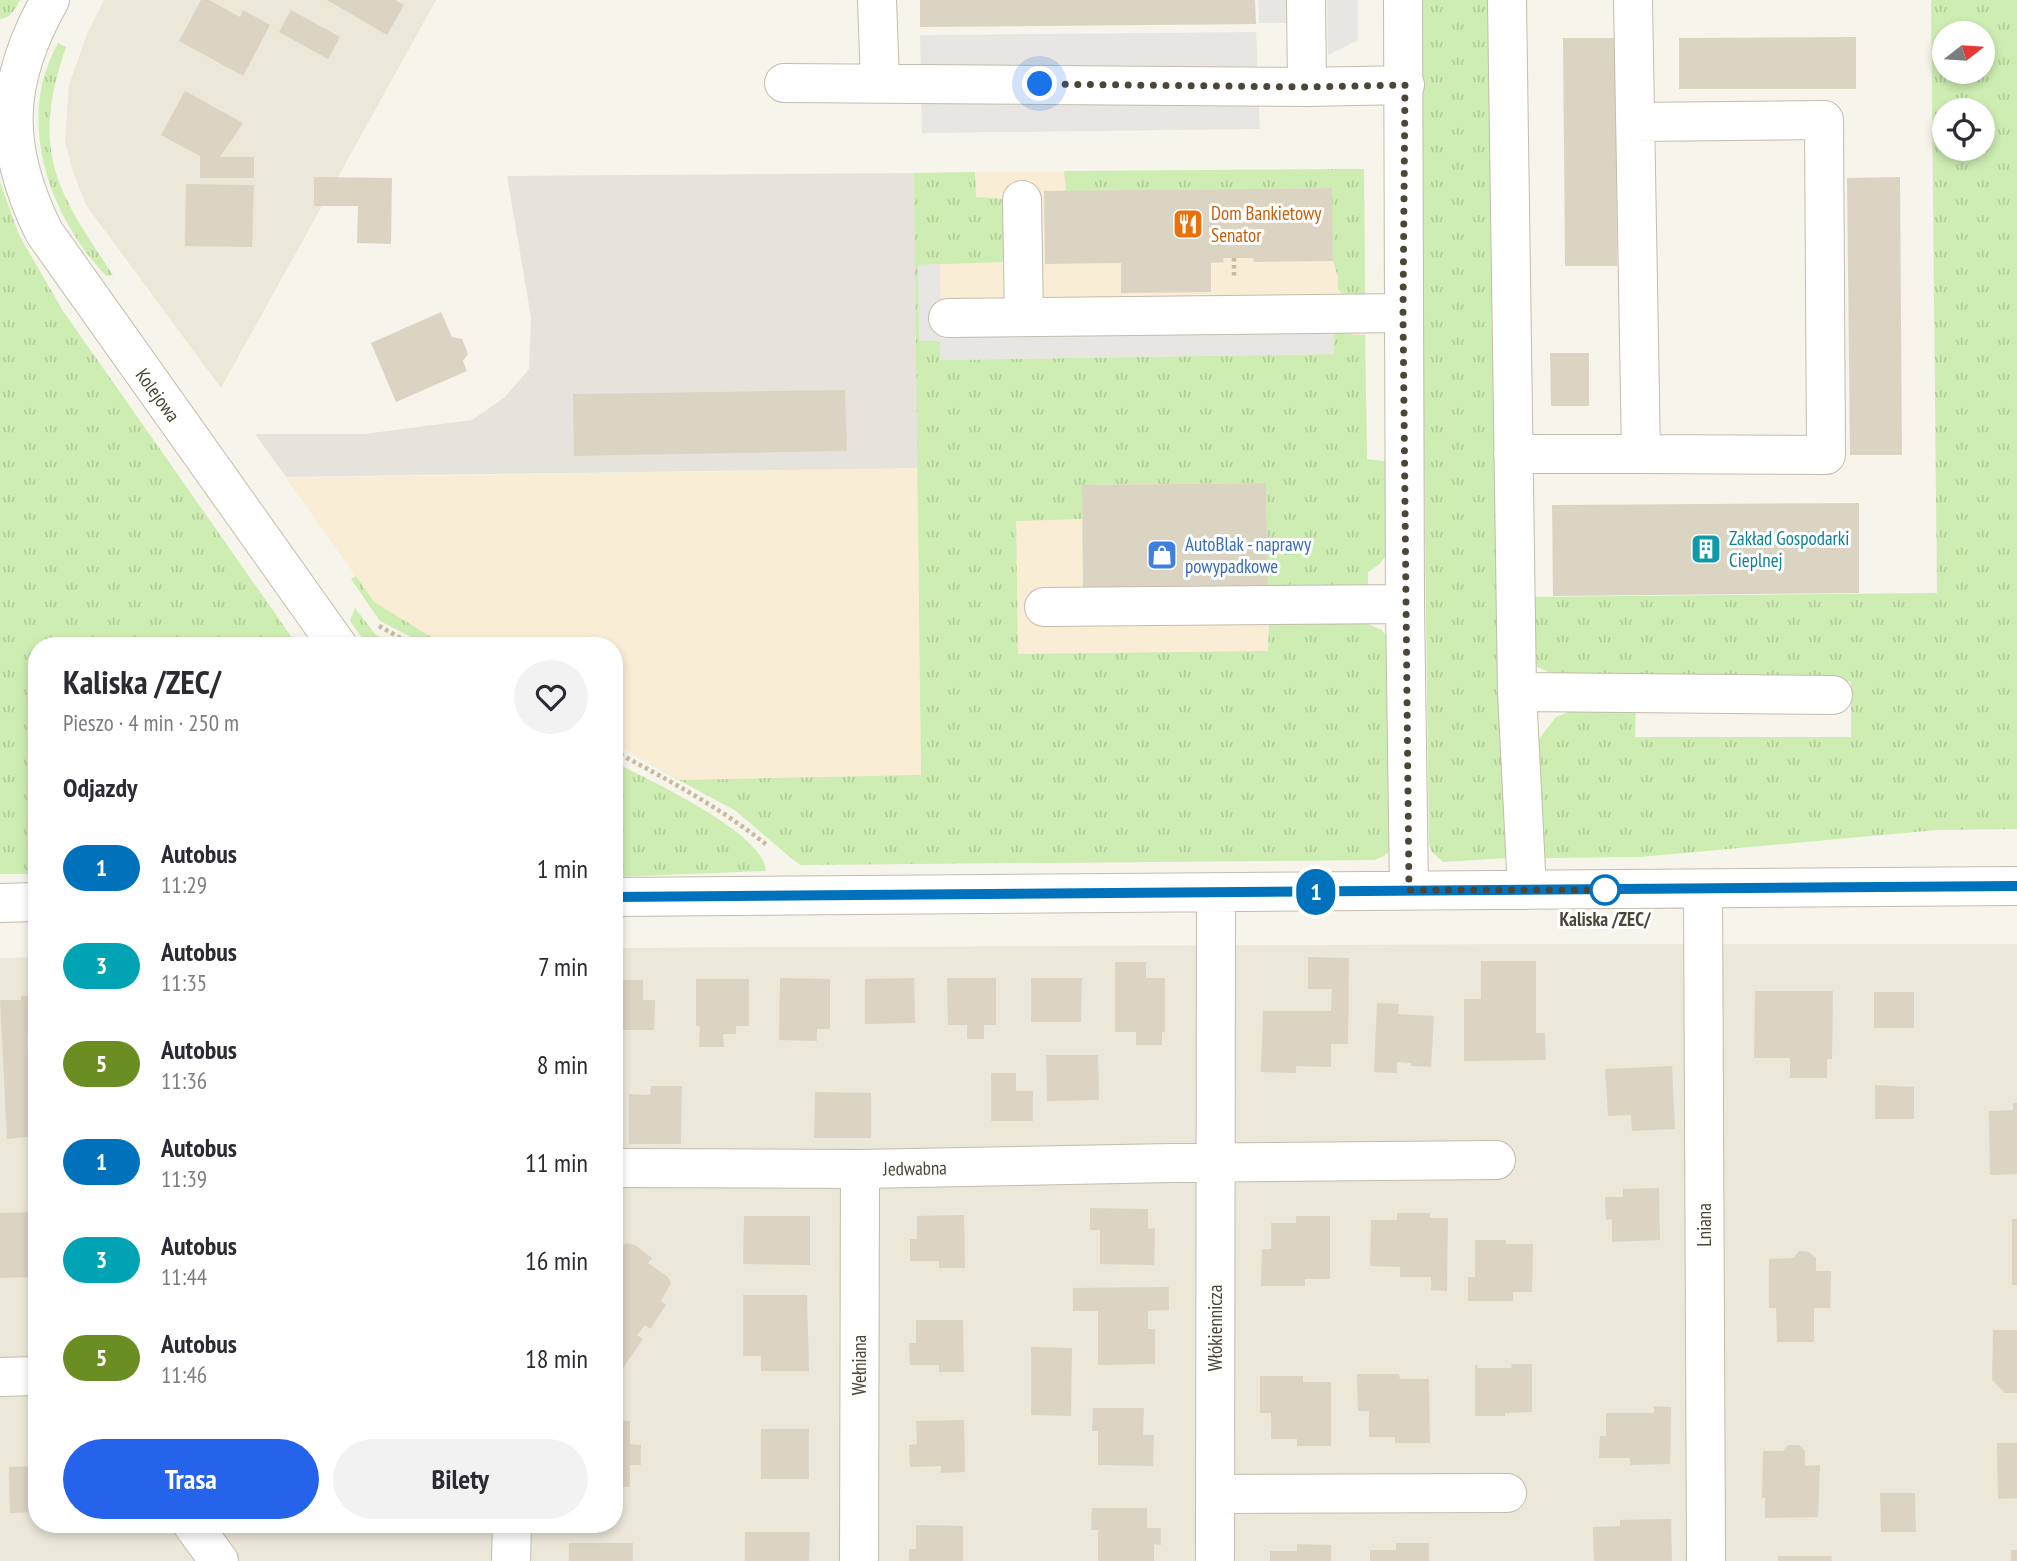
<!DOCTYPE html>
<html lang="pl">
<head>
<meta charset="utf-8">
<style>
  :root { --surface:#fff; --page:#f2f2f3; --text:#2b2b33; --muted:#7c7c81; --accent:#2563eb }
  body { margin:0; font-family:"PT Sans Narrow",sans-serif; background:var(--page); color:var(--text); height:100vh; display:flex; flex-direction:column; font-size:26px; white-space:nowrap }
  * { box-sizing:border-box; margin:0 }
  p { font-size:23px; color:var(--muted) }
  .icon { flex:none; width:38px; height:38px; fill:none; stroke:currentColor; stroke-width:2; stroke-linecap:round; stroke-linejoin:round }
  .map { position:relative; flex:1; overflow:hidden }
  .details { position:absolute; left:28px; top:637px; width:595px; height:896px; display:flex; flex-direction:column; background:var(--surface); border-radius:28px; box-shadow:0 4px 10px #0003 }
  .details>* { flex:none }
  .badge { padding:0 14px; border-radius:23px; font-size:24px; line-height:46px }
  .needle { width:46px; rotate:73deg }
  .tools { position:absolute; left:1932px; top:21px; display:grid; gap:14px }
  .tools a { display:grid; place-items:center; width:63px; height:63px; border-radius:50%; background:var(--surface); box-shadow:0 4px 10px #0003; font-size:35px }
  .you { position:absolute; width:35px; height:35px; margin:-18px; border:5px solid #fff; border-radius:50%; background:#1a73e8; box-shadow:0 0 0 10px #1a73e833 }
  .map>.badge { position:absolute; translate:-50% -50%; box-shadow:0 0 0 4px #fff }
  h2 { padding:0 35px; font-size:26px; line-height:63px }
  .round { display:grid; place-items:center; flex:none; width:74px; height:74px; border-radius:37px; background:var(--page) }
  .headline { display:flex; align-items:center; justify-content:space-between; height:119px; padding:0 35px }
  h1 { font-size:33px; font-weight:600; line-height:52px }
  .cta { display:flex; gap:14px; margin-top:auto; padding:14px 35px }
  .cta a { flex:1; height:80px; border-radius:42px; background:var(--accent); color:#fff; font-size:28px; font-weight:600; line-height:80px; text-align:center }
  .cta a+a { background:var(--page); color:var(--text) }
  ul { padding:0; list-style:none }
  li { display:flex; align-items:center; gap:21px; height:98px; padding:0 35px }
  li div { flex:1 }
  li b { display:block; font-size:26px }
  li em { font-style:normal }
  li .badge { min-width:77px; font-weight:700; text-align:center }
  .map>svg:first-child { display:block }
  .residential { fill:#ebe7d9 }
  .commercial { fill:#f9edd6 }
  .industrial { fill:#e6e3dc }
  .grass { fill:url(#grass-tufts); fill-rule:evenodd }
  .parking { fill:#e8e6e2 }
  .building { fill:#dcd4c2 }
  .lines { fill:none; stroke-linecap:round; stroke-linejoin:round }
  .minor-casing { stroke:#c3bdac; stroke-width:40 }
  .path { stroke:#c6bb9d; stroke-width:4.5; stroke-dasharray:3.5 3.5; stroke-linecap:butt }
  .minor { stroke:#fff; stroke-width:38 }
  .line-casing { stroke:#fff; stroke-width:16 }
  .line { stroke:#0072bc; stroke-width:10 }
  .walk { stroke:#4c4638; stroke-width:7; stroke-dasharray:0 12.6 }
  .stop-dot { fill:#fff; stroke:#0072bc; stroke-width:3.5 }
  .labels { text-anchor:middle; stroke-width:6; stroke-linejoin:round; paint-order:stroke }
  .food-label { font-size:19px; fill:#c56008; stroke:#fff; text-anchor:start }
  .street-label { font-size:19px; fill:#4c4638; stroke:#fff }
  .culture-label { font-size:19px; fill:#0d838f; stroke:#fff; text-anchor:start }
  .shop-label { font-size:19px; fill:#366cbe; stroke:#fff; text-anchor:start }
  .stop-label { font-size:19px; font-weight:bold; fill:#4c4638; stroke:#fff }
</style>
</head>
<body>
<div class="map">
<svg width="2017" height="1561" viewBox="0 0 2017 1561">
  <defs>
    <pattern id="grass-tufts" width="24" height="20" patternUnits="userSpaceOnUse" patternTransform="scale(1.75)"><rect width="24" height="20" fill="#cdedb2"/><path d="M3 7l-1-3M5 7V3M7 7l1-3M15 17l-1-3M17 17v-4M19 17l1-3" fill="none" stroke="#b2cd9a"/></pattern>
  </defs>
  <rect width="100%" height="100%" fill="#f6f4eb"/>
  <path class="residential" d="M 104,0 L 436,0 L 221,388 L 86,205 L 74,174 L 65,142 L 69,85 L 87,34 Z
    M 1529,944 L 2017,944 L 2017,1561 L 0,1561 L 0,958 L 37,957 L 37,1524 L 614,1524 L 614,948 Z"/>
  <path class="commercial" d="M 1364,169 L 1370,772 L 680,780 L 614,743 L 614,646 L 446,646 L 374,602 L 286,478 L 917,468 L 914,173 Z"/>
  <path class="industrial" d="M 914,173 L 918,468 L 286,477 L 255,434 L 364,434 L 472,420 L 505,397 L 529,369 L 531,317 L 507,176 Z"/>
  <path class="grass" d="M 0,0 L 20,0 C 15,9 11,18 0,19 Z
    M 1418,0 L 1495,0 L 1508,858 L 1443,862 L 1432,852 L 1429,844 Z
    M 1931,0 L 2017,0 L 2017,829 L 1937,830 L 1640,857 L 1546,858 L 1539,849 L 1535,744 L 1556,717 L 1583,706 L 1636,705 L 1635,737 L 1851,737 L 1851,681 L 1582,677 L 1553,674 L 1535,666 L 1520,597 L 1937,593 ZM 1944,33 L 1983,33 L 1983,72 L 1944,72 ZM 1944,110 L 1983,110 L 1983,149 L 1944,149 Z
    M 58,43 L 66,47 C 30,151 56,190 113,275 L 106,276 C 60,227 29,156 41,89 C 44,73 51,57 58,43 Z
    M 1364,169 L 1365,300 L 1344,297 L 1338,289 L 1338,277 L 1333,261 L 1331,188 L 1066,191 L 1064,171 Z
    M 975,172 L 976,197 L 1003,199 L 1006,259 L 1002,262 L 918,265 L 920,341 L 940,341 L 941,360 L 1334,354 L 1334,329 L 1349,330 L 1352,335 L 1365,335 L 1367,459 L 1391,462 L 1388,552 L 1380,564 L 1368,572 L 1368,587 L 1268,589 L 1266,483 L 1082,485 L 1082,519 L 1016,521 L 1018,654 L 1268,651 L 1269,623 L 1368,624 L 1382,630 L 1390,642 L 1391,850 L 1384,856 L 1375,860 L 801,865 L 792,859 L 736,811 L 614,745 L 680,780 L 921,775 L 914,173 Z
    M 0,182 L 19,235 L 63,311 L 298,646 L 37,646 L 37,874 L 0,874 Z
    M 356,576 L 374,602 L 446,646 L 428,646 L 380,621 L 351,579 Z
    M 355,608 L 375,634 L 396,646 L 368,646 L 350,621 Z
    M 614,762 C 647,779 765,833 766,871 L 614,877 Z"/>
  <path class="parking" d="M 1258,0 L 1291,0 L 1291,23 L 1259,23 Z
    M 1327,0 L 1358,0 L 1358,40 L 1328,55 Z
    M 1256,32 L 1260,129 L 922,133 L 920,35 Z
    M 940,264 L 941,334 L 1334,329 L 1334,354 L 940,360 L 940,341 L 919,341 L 918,265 Z"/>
  <path class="building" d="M 201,0 L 209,0 L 240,17 L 243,10 L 270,25 L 243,76 L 179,41 Z
    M 327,0 L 395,0 L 404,5 L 387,35 Z
    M 920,0 L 1255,0 L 1256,24 L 920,27 Z
    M 291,10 L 340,37 L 328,59 L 279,32 Z
    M 1856,37 L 1856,89 L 1679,89 L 1679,38 Z
    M 1563,38 L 1616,38 L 1617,266 L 1565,266 Z
    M 185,91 L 243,123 L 220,157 L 254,157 L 254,178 L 200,178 L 200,156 L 161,135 Z
    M 314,177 L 392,178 L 391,244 L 357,243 L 358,206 L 314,206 Z
    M 1900,177 L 1902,455 L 1850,455 L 1847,178 Z
    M 186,184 L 254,185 L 252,247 L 185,246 Z
    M 1332,188 L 1333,261 L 1254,262 L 1253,258 L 1223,258 L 1224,262 L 1211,263 L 1211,292 L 1121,293 L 1121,263 L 1045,264 L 1044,191 Z
    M 441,312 L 452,337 L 462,339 L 468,354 L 463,361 L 467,371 L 396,402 L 371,343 Z
    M 1550,353 L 1589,353 L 1589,406 L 1551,406 Z
    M 845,390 L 847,451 L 574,456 L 573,394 Z
    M 1266,483 L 1268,589 L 1083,592 L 1082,485 Z
    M 1859,503 L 1859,593 L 1553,596 L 1552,505 Z
    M 1308,957 L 1349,958 L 1348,1044 L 1331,1044 L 1331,1067 L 1296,1066 L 1296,1073 L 1261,1072 L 1263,1011 L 1331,1011 L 1332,989 L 1308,989 Z
    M 1481,961 L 1536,961 L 1536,1033 L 1545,1033 L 1546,1060 L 1464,1061 L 1464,999 L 1481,999 Z
    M 1115,962 L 1146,962 L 1146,978 L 1165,978 L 1165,1032 L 1162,1032 L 1162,1045 L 1136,1045 L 1136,1032 L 1115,1032 Z
    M 780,978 L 830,979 L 830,1029 L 817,1029 L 817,1041 L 779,1040 Z
    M 914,978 L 915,1023 L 865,1024 L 865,979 Z
    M 947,978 L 996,978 L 996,1025 L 984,1025 L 984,1039 L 967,1039 L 967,1025 L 948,1025 Z
    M 1031,978 L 1082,978 L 1081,1022 L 1031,1022 Z
    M 696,979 L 749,979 L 749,1026 L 736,1026 L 736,1034 L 723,1034 L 724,1047 L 699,1047 L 700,1026 L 696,1026 Z
    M 614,980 L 643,980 L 643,1000 L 655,1000 L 654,1030 L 614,1030 Z
    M 1755,991 L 1833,991 L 1832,1059 L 1827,1059 L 1827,1078 L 1790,1078 L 1790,1058 L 1754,1058 Z
    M 1874,992 L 1914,992 L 1914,1028 L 1874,1028 Z
    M 21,996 L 37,996 L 37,1035 L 27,1035 L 30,1099 L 37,1098 L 37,1136 L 7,1139 L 0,1000 L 21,1000 Z
    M 1377,1003 L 1399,1004 L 1398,1014 L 1434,1016 L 1431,1067 L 1411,1066 L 1411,1063 L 1397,1062 L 1397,1073 L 1374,1072 Z
    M 1046,1055 L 1098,1055 L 1099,1100 L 1047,1101 Z
    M 1672,1066 L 1675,1129 L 1632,1131 L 1631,1115 L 1608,1116 L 1605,1069 Z
    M 991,1073 L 1016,1073 L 1016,1091 L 1033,1091 L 1033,1121 L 991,1121 Z
    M 1875,1085 L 1914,1087 L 1914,1119 L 1875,1119 Z
    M 651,1086 L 682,1086 L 681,1144 L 629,1144 L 629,1094 L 650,1095 Z
    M 815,1092 L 871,1093 L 871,1138 L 814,1138 Z
    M 2013,1103 L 2017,1103 L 2017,1174 L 1990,1175 L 1989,1111 L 2013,1110 Z
    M 1659,1188 L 1660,1240 L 1612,1242 L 1612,1219 L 1606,1220 L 1605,1197 L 1623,1197 L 1623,1189 Z
    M 1090,1208 L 1148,1209 L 1148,1229 L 1155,1228 L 1154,1265 L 1100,1264 L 1100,1230 L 1090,1230 Z
    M 37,1212 L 37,1277 L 0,1278 L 0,1213 Z
    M 1397,1213 L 1430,1213 L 1430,1218 L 1448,1218 L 1447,1291 L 1431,1290 L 1431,1277 L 1400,1277 L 1400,1267 L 1370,1266 L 1371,1220 L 1397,1220 Z
    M 964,1215 L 965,1268 L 939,1268 L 939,1261 L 910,1261 L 910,1239 L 917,1239 L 917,1216 Z
    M 744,1216 L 810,1216 L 810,1265 L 743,1264 Z
    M 1296,1216 L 1330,1216 L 1330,1279 L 1305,1279 L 1305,1286 L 1261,1286 L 1262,1249 L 1271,1249 L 1271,1223 L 1296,1223 Z
    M 2012,1219 L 2017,1219 L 2017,1285 L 2012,1285 Z
    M 1475,1240 L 1506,1240 L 1506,1244 L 1533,1244 L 1532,1292 L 1513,1292 L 1513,1301 L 1468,1301 L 1468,1277 L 1475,1277 Z
    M 627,1243 L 635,1245 L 652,1258 L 648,1263 L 668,1277 L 671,1283 L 661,1301 L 666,1305 L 650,1329 L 645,1325 L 637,1335 L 643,1339 L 623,1368 L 614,1364 L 614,1244 L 620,1248 Z
    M 1799,1251 L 1809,1252 L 1816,1258 L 1816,1271 L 1831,1271 L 1830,1308 L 1814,1308 L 1814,1342 L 1777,1342 L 1776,1308 L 1769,1308 L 1769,1259 L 1793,1258 Z
    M 1169,1287 L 1169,1310 L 1148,1311 L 1148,1329 L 1155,1329 L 1155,1364 L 1098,1365 L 1098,1311 L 1073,1311 L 1073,1288 Z
    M 743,1295 L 807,1295 L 809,1371 L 761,1371 L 761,1356 L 743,1356 Z
    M 916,1320 L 963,1320 L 964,1372 L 939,1372 L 939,1365 L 910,1365 L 909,1343 L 916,1343 Z
    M 1993,1330 L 2017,1330 L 2017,1393 L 2005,1393 L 1992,1380 Z
    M 1031,1347 L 1072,1348 L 1071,1416 L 1031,1415 Z
    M 1511,1364 L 1532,1364 L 1532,1412 L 1505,1413 L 1505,1416 L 1475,1416 L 1475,1365 L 1478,1365 L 1477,1368 L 1512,1368 Z
    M 1357,1374 L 1399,1374 L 1400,1379 L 1429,1379 L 1430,1443 L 1395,1443 L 1395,1437 L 1369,1437 L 1369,1411 L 1358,1411 Z
    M 1260,1376 L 1303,1376 L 1303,1382 L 1331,1382 L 1331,1446 L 1297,1446 L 1297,1439 L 1271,1439 L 1271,1413 L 1260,1413 Z
    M 1654,1406 L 1671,1407 L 1670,1464 L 1630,1465 L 1630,1458 L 1599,1458 L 1600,1436 L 1606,1436 L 1606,1413 L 1654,1413 Z
    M 1093,1408 L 1144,1408 L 1143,1435 L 1154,1435 L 1153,1466 L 1098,1465 L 1098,1431 L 1092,1431 Z
    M 964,1420 L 965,1472 L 941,1473 L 941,1466 L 910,1467 L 909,1445 L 917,1444 L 916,1421 Z
    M 614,1421 L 630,1421 L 630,1444 L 641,1445 L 641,1465 L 630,1465 L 630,1487 L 614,1487 Z
    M 761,1429 L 809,1429 L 809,1479 L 761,1479 Z
    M 1997,1443 L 2017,1443 L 2017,1498 L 1998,1499 Z
    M 1788,1445 L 1799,1445 L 1805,1451 L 1805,1466 L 1820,1465 L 1818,1517 L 1765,1518 L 1765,1498 L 1762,1498 L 1763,1451 L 1783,1451 Z
    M 37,1466 L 37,1512 L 10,1513 L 9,1467 Z
    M 1880,1493 L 1915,1493 L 1916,1532 L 1881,1532 Z
    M 1092,1508 L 1147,1508 L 1147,1528 L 1161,1528 L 1161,1545 L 1154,1544 L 1154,1561 L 1098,1561 L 1098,1530 L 1091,1530 Z
    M 1671,1519 L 1672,1561 L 1594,1561 L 1593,1527 L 1620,1526 L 1620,1520 Z
    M 916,1525 L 963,1526 L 963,1561 L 909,1561 L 909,1549 L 916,1549 Z
    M 745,1532 L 810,1532 L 809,1561 L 745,1561 Z
    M 569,1543 L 633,1543 L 633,1561 L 569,1561 Z
    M 1396,1543 L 1429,1543 L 1429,1561 L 1370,1561 L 1370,1550 L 1396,1550 Z
    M 1297,1544 L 1331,1545 L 1331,1561 L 1270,1561 L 1270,1551 L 1297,1551 Z
    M 2011,1550 L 2017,1550 L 2017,1561 L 2011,1561 Z
    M 1778,1556 L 1831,1556 L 1832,1561 L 1778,1561 Z"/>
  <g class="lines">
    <g class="minor-casing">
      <path id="minor" d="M 50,0 C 3,83 2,147 44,232 L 338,646
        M 877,0 L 880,82
        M 1306,0 L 1307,87
        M 1403,0 L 1405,604 L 1409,890
        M 1507,0 L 1517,692 L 1527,890
        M 784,83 L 1307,87 L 1405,85
        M 1635,122 L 1824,120 L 1826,455 L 1641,454
        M 1022,200 L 1024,317
        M 948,318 L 1403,313
        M 1513,454 L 1641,454 L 1633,0
        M 1044,607 L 1405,604
        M 1517,692 L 1833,695
        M 1703,889 L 1706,1561
        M 614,897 L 2017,886
        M 0,903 L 37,902
        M 614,1168 L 860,1169 L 1172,1163 L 1496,1160
        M 0,1377 L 37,1376
        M 1215,1494 L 1507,1493
        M 192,1524 L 219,1561
        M 511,1561 L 512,1524
        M 859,1561 L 860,1169
        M 1215,1561 L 1216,892"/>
    </g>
    <path class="path" d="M 1234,258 L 1234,279
      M 379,626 L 415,646
      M 614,751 C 668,780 720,807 768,846"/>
    <use href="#minor" class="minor"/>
  </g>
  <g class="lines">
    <g class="line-casing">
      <path id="line" d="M 614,897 L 2017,886"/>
    </g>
    <use href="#line" class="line"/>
    <path class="walk" d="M 1040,84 L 1307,87 L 1405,85 L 1403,313 L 1409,890 L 1605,890"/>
  </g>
  <defs>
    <g id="restaurant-square" transform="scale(1.575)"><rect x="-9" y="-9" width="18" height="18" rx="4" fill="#e8710a" stroke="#fff"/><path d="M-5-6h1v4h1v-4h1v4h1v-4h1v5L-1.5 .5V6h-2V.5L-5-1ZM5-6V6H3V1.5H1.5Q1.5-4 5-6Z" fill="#fff"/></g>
    <g id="building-square" transform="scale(1.575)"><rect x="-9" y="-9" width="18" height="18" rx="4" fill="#0f9aa8" stroke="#fff"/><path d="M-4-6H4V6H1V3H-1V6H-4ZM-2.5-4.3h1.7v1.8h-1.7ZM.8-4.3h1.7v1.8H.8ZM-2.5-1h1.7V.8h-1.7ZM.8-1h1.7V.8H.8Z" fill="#fff"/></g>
    <g id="shop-square" transform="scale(1.575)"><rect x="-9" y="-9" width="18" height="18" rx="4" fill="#3f7fe0" stroke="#fff"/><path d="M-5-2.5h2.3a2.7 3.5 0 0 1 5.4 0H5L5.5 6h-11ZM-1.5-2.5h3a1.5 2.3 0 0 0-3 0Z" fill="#fff"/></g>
  </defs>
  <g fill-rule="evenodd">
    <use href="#restaurant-square" x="1188" y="224"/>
    <use href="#building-square" x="1706" y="549"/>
    <use href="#shop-square" x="1162" y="555"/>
  </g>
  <circle class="stop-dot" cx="1605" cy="890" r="14"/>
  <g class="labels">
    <g class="food-label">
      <text x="1211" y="220">Dom Bankietowy<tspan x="1211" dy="22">Senator</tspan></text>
    </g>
    <g class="street-label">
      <text transform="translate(158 395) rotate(54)" y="7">Kolejowa</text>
      <text transform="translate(915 1168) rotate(-1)" y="7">Jedwabna</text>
      <text transform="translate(1704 1225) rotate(-90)" y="7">Lniana</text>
      <text transform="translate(1215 1328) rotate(-90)" y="7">Włókiennicza</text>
      <text transform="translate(859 1365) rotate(-90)" y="7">Wełniana</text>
    </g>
    <g class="culture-label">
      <text x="1729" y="545">Zakład Gospodarki<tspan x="1729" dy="22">Cieplnej</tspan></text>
    </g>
    <g class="shop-label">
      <text x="1185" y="551">AutoBlak - naprawy<tspan x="1185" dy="22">powypadkowe</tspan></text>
    </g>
    <g class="stop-label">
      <text x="1605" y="926">Kaliska /ZEC/</text>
    </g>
  </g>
</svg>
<div class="tools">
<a><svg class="needle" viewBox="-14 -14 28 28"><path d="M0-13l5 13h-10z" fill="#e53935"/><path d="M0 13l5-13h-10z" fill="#7c7c81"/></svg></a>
<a><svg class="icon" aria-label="locate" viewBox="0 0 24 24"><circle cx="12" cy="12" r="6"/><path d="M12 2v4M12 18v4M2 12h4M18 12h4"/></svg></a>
</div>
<div class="you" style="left:1040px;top:84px"></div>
<b class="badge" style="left:1316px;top:892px;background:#0072bc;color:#fff">1</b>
<section class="details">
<div class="headline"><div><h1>Kaliska /ZEC/</h1><p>Pieszo · 4 min · 250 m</p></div><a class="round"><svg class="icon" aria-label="heart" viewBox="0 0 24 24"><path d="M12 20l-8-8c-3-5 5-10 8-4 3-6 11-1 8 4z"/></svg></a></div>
<h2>Odjazdy</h2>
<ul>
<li><span class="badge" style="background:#0072bc;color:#fff">1</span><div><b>Autobus</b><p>11:29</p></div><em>1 min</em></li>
<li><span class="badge" style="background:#00a3b4;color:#fff">3</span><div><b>Autobus</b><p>11:35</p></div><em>7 min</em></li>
<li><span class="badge" style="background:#6b8e23;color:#fff">5</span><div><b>Autobus</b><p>11:36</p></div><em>8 min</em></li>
<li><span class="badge" style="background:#0072bc;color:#fff">1</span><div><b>Autobus</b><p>11:39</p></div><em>11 min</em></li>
<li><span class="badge" style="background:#00a3b4;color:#fff">3</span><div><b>Autobus</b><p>11:44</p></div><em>16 min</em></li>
<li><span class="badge" style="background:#6b8e23;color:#fff">5</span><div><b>Autobus</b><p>11:46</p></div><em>18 min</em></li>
</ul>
<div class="cta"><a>Trasa</a><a>Bilety</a></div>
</section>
</div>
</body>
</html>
